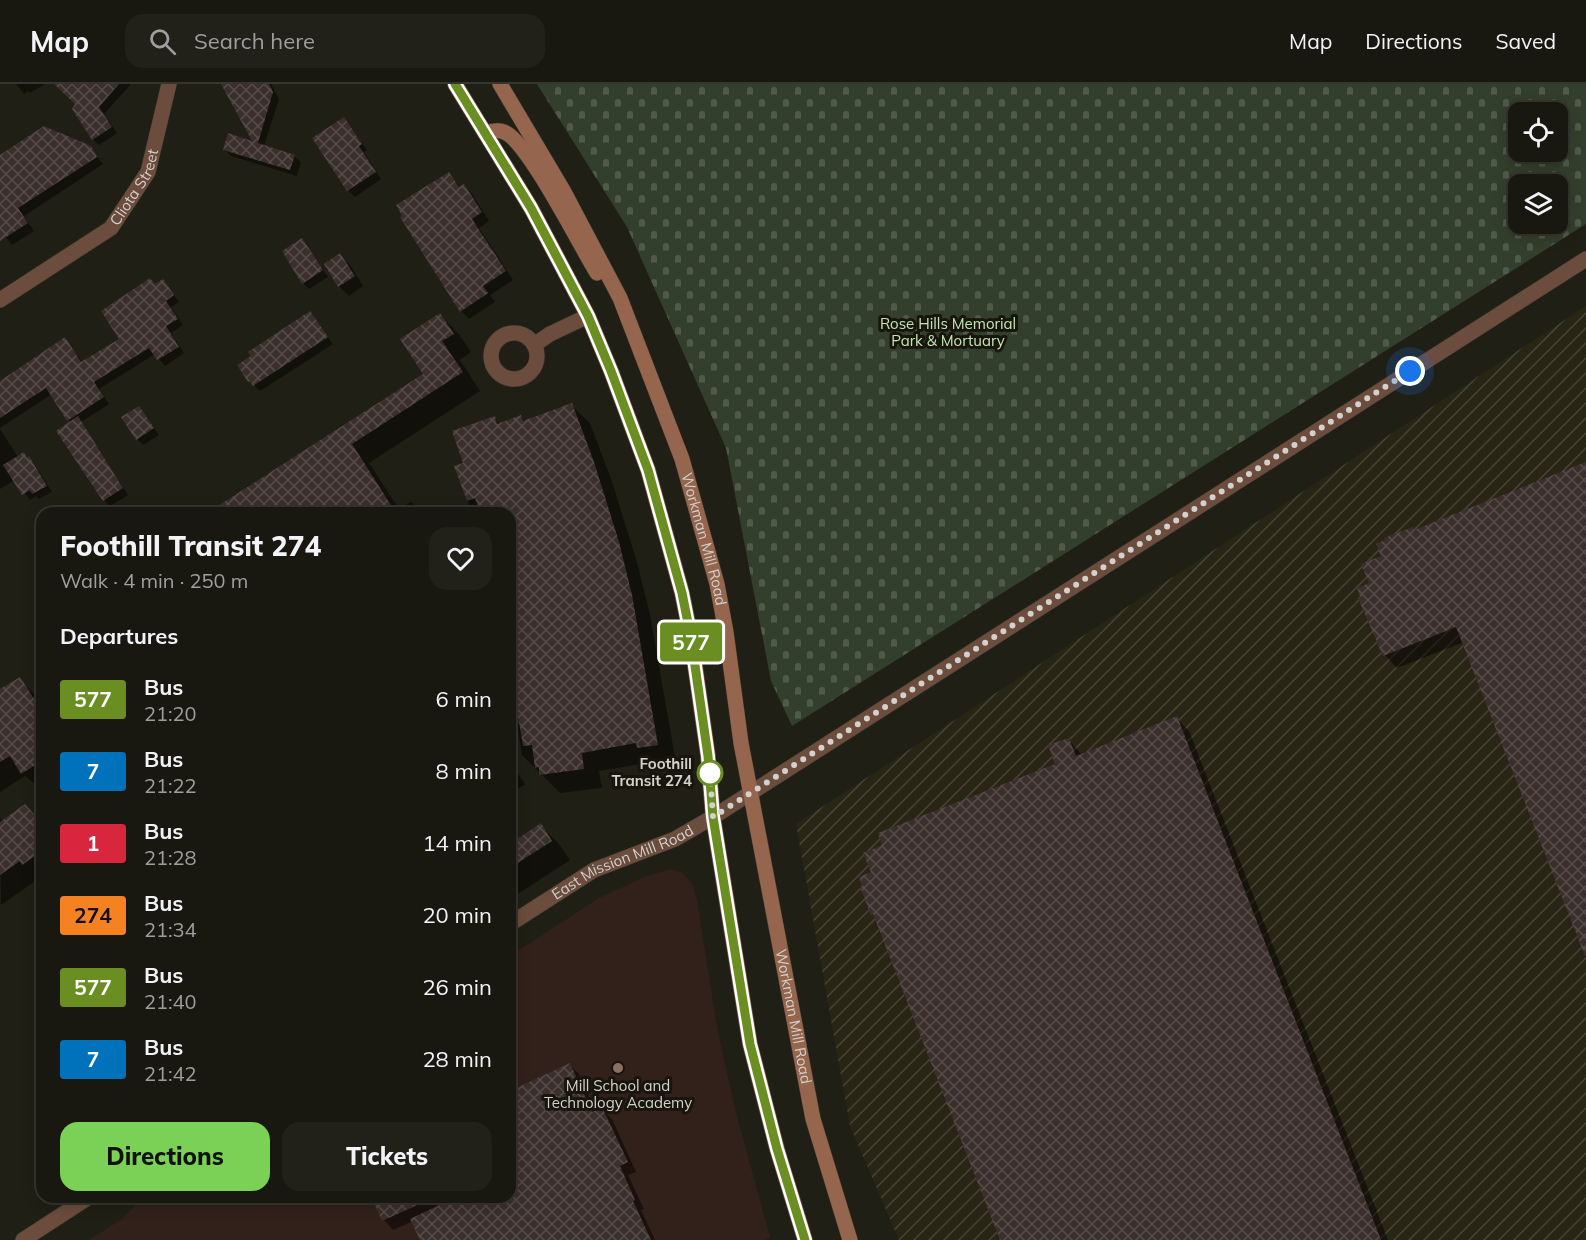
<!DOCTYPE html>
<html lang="en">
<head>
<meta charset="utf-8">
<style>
  :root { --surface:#181710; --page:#212019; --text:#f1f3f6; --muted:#9f9f9f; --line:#363630; --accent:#7bd156 }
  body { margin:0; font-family:Mulish,sans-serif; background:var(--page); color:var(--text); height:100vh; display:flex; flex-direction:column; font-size:22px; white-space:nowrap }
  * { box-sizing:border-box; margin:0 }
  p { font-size:20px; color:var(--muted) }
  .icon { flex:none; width:33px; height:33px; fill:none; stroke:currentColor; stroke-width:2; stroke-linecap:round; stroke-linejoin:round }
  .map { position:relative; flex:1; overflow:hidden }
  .drawer { position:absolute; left:36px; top:423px; width:480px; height:696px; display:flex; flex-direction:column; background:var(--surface); border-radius:18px; box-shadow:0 3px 15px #0003,0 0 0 2px var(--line) }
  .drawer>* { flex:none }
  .badge { padding:0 12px; border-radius:4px; font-size:21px; line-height:39px }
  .tools { position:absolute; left:1508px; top:18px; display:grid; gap:12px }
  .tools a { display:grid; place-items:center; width:60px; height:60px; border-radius:12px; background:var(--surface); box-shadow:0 3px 15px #0003,0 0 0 2px var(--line); font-size:30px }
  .you { position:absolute; width:30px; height:30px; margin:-15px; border:4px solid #fff; border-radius:50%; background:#1a73e8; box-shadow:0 0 0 9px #1a73e833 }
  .map>.badge { position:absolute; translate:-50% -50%; box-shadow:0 0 0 3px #fff }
  h2 { padding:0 24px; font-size:22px; line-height:54px }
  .round { display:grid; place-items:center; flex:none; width:63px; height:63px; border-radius:18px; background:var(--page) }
  .headline { display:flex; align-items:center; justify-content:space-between; height:102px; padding:0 24px }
  h1 { font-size:28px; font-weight:800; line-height:45px }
  .primary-button { display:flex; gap:12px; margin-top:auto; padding:12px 24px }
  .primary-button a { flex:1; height:69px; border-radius:18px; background:var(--accent); color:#111; font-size:24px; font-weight:800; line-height:69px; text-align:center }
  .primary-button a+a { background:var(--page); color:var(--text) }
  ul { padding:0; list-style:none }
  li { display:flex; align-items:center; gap:18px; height:72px; padding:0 24px }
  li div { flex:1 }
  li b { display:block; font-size:22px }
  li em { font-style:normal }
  li .badge { min-width:66px; font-weight:700; text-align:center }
  header { display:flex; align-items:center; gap:36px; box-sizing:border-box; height:84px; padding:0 30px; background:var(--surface); border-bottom:2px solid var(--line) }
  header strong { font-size:28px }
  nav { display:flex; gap:33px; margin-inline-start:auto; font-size:21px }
  .search { width:420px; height:54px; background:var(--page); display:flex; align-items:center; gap:15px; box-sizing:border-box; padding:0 21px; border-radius:18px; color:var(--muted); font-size:22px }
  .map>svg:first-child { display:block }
  .industrial { fill:url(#industrial-furrows) }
  .education { fill:#32201b }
  .cemetery { fill:url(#cemetery-stones); fill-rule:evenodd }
  .shadow { fill:#0007 }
  .building { fill:url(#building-cross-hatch) }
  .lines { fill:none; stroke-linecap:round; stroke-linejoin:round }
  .street-casing { stroke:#3c3b32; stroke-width:16 }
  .secondary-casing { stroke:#3c3b32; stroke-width:16 }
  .street { stroke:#6b4c3d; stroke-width:15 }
  .secondary { stroke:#96654d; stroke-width:15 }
  .line-casing { stroke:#fff; stroke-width:14 }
  .line { stroke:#6b8e23; stroke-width:9 }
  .walk { stroke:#d2d1cb; stroke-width:6; stroke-dasharray:0 10.8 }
  .stop-dot { fill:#fff; stroke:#6b8e23; stroke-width:3 }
  .education-dot { fill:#8d6e63; stroke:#17150c; stroke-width:2 }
  .labels { text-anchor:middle; stroke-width:6; stroke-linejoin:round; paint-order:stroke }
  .street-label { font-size:15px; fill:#d2d1cb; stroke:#17150c }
  .park-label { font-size:15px; fill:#c2e6b3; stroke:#17150c }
  .stop-label { font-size:15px; font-weight:bold; fill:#d2d1cb; stroke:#17150c; text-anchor:end }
  .poi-label { font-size:15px; fill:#d2d1cb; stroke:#17150c }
</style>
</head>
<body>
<header>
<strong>Map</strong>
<div class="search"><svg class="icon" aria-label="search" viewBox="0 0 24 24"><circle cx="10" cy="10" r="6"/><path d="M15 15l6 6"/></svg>Search here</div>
<nav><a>Map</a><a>Directions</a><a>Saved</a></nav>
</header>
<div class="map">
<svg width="1586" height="1156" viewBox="0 0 1586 1156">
  <defs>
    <pattern id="industrial-furrows" width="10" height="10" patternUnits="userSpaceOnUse" patternTransform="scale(1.5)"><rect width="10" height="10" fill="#282515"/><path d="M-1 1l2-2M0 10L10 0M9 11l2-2" fill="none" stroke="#464436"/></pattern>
    <pattern id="cemetery-stones" width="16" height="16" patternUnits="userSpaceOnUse" patternTransform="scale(1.5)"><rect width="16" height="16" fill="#333f2d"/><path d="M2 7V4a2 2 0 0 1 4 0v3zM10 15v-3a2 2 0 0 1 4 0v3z" fill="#505a4a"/></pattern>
    <pattern id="building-cross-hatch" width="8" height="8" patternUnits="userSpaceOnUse" patternTransform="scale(1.5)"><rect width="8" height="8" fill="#3b2f2d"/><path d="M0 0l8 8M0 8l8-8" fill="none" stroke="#564c4a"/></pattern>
  </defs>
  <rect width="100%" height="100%" fill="#201f15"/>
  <path class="industrial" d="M 1586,222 L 1586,1156 L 899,1156 L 850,1042 L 796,740 Z"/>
  <path class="education" d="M 670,785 L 682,789 L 692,799 L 697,816 L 717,943 L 735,1025 L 770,1153 L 765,1156 L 89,1156 L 122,1135 L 144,1113 L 510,1113 L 510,872 L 599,814 L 644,793 Z"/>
  <path class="cemetery" d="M 537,0 L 1586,0 L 1586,140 L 792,642 L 771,597 L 726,364 L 627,143 ZM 1518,28 L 1557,28 L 1557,68 L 1518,68 ZM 1518,100 L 1557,100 L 1557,140 L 1518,140 Z"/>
  <path class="shadow" d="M 16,0 L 45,0 L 30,9 L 28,7 L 24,10 Z
    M 56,0 L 131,0 L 104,30 L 117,49 L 99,61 L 93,55 L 76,20 Z
    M 236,0 L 271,0 L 279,15 L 264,62 L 294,72 L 301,78 L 297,92 L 231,72 L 225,66 L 255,59 Z
    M 344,35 L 367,66 L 364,68 L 381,95 L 355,113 L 348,106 L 314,54 Z
    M 90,64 L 103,80 L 24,132 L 34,147 L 12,161 L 4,151 L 0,154 L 0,72 Z
    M 449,89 L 461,104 L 464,102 L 472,110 L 489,137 L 479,144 L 513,196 L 490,211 L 495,218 L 469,235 L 461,227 Z
    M 302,156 L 328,193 L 309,205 L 303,199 Z
    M 340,171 L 350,181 L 363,202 L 349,212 L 339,202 Z
    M 163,197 L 179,218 L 171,223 L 183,241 L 171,249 L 184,269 L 165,282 L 155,270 L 99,305 L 109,320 L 81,338 L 128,411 L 110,422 L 104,416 L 71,339 L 52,310 L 0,344 L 0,299 L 65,255 L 83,279 L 121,255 L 156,201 Z
    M 310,229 L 333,260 L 260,307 L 254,301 Z
    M 440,231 L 459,250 L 471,268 L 460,276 L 480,307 L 369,379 L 399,425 L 411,418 L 422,429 L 211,429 L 425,290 Z
    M 571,321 L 590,339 L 612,398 L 637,478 L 650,531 L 676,679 L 657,682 L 653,678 L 599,687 L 602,704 L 560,709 L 522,671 L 517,640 L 521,640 L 510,573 L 510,429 L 472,429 L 456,383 L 465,380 L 494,334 L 500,340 L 520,332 L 526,338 Z
    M 139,324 L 159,351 L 143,361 L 137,355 Z
    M 0,345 L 18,373 L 23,370 L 35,381 L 52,408 L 39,415 L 36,412 L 30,416 L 15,396 L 0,405 Z
    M 1586,380 L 1586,871 L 1464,558 L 1397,584 L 1385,571 L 1360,515 L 1371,500 L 1383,473 L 1414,447 Z
    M 19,594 L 42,619 L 42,706 L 25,692 L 0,708 L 0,606 Z
    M 1176,634 L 1189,647 L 1388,1156 L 1002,1156 L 877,834 L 872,830 L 873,789 L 1057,681 L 1068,655 L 1082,671 Z
    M 510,677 L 525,700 L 510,711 Z
    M 25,722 L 42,738 L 42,798 L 38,795 L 1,821 L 0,734 L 3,738 Z
    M 540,741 L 559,760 L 570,776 L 510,815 L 510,761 Z
    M 570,981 L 579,990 L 596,1028 L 602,1025 L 612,1035 L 636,1088 L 628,1091 L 644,1125 L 641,1126 L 655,1156 L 421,1156 L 413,1137 L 393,1146 L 384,1136 L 373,1113 L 510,1113 L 510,1009 Z"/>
  <path class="building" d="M 54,0 L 119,0 L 99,23 L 112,43 L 92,56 L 72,25 L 75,20 Z
    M 221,0 L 269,0 L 273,8 L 258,59 L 295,71 L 290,86 L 223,66 L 228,49 L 252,57 Z
    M 344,33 L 362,60 L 359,62 L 376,88 L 347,107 L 312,54 Z
    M 44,42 L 91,62 L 97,73 L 18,124 L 28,139 L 0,157 L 0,71 Z
    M 449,88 L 459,103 L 464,100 L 482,128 L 472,135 L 506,187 L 483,202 L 488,209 L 460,228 L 400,133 L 402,132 L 396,121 Z
    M 302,154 L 323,186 L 302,200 L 282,167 Z
    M 340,169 L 355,192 L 338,203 L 324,180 Z
    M 150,194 L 155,200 L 163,195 L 174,211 L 166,217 L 178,235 L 166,242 L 179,263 L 157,276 L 149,264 L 94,298 L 104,313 L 67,337 L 46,304 L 0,334 L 0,297 L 65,253 L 81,278 L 119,255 L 101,227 Z
    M 310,227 L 328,253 L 253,302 L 250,297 L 248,298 L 237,281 L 251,272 L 248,268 Z
    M 440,229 L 454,250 L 442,257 L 463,288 L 352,360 L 396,429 L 207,429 L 423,290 L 400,255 Z
    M 572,319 L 594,378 L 619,458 L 632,511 L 658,661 L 637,664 L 636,659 L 582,669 L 584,685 L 539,691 L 539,683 L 535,684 L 532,661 L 523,662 L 510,585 L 510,429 L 480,429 L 475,414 L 467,417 L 454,382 L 463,379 L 452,347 L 495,332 L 497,340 L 521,331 L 523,337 Z
    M 139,322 L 154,344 L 136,356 L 121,333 Z
    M 78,332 L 123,404 L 103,417 L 56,347 Z
    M 24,368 L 27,374 L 29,372 L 47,402 L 32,410 L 30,406 L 22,411 L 3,381 Z
    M 1586,378 L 1586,871 L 1585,872 L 1456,543 L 1383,572 L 1358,514 L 1360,513 L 1357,504 L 1369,499 L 1361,480 L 1381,472 L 1376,460 L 1385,456 L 1384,454 L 1413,443 L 1414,446 Z
    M 20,593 L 42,627 L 42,677 L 21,690 L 10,672 L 0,678 L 0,605 Z
    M 1177,632 L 1243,802 L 1381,1156 L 1000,1156 L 873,830 L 871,831 L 860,803 L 862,802 L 859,793 L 871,788 L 863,769 L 882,761 L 878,749 L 1055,680 L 1048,661 L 1069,654 L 1076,672 Z
    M 25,720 L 42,739 L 42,767 L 22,781 L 20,777 L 0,791 L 0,738 Z
    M 541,739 L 552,757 L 510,784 L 510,760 Z
    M 570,979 L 592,1028 L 602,1023 L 628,1078 L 620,1082 L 635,1116 L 633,1117 L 651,1156 L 420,1156 L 410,1135 L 456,1113 L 510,1113 L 510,1007 Z
    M 371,1113 L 435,1113 L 382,1137 Z"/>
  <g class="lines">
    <g class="street-casing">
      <g id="street">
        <path id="s1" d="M 0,216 L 111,144 L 148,88 L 169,0"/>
        <circle cx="514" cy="272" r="23"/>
        <path d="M 534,261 L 550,250 L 588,232"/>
        <path id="s2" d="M 510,840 L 594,786 L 675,755 L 713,733 L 1586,175"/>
        <path d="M 23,1156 L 89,1113"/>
      </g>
    </g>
    <g class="secondary-casing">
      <g id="secondary">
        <path d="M 455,0 L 531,124 L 588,232 L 611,287 L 648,386 L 682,509 L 691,554 L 708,672 L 713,733 L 750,960 L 777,1065 L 805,1156"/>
        <path id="s3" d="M 500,0 L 563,106 L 620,214 L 682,375 L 717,500 L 726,548 L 741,659 L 813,1035 L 850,1156"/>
        <path d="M 485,49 C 491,47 498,45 504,48 C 528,57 580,162 597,189"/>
      </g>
    </g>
    <use href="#street" class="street"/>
    <use href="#secondary" class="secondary"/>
  </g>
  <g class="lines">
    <g class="line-casing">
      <path id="line" d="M 455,0 L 531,124 L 588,232 L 611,287 L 648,386 L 682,509 L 691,554 L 708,672 L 713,733 L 750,960 L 777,1065 L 805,1156"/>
    </g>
    <use href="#line" class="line"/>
    <path class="walk" d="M 710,689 L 713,733 L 1410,287"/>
  </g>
  <circle class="stop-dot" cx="710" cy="689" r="12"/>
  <circle class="education-dot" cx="618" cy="984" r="6"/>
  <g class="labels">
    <g class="street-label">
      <text dy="5" stroke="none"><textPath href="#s1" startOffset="180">Cliota Street</textPath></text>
      <text dy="5" stroke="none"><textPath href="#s3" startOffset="501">Workman Mill Road</textPath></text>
      <text dy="5" stroke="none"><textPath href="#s2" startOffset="129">East Mission Mill Road</textPath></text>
      <text dy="5" stroke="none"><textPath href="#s3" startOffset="987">Workman Mill Road</textPath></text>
    </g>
    <g class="park-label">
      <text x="948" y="245">Rose Hills Memorial<tspan x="948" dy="17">Park &amp; Mortuary</tspan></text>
    </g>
    <g class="stop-label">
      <text x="692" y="685">Foothill<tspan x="692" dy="17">Transit 274</tspan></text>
    </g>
    <g class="poi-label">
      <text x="618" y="1007">Mill School and<tspan x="618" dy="17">Technology Academy</tspan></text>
    </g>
  </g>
</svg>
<div class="tools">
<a><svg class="icon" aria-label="locate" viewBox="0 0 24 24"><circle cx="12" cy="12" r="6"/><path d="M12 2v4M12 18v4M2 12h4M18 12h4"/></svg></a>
<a><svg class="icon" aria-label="layers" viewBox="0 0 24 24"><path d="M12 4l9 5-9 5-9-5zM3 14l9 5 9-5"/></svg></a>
</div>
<div class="you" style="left:1410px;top:287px"></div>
<b class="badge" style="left:691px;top:558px;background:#6b8e23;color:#fff">577</b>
<section class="drawer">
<div class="headline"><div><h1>Foothill Transit 274</h1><p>Walk · 4 min · 250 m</p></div><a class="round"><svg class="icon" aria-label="heart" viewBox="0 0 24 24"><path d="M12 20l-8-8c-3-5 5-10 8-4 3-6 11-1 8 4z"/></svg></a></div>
<h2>Departures</h2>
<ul>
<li><span class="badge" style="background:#6b8e23;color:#fff">577</span><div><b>Bus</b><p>21:20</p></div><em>6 min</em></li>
<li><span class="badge" style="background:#0072bc;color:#fff">7</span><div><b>Bus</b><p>21:22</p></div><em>8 min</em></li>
<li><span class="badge" style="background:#d7263d;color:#fff">1</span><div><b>Bus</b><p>21:28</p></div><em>14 min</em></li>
<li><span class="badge" style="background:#f58220;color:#111">274</span><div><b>Bus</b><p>21:34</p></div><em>20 min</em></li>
<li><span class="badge" style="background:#6b8e23;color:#fff">577</span><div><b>Bus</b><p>21:40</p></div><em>26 min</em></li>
<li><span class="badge" style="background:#0072bc;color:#fff">7</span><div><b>Bus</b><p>21:42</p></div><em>28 min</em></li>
</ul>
<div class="primary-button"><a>Directions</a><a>Tickets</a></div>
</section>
</div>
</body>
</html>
